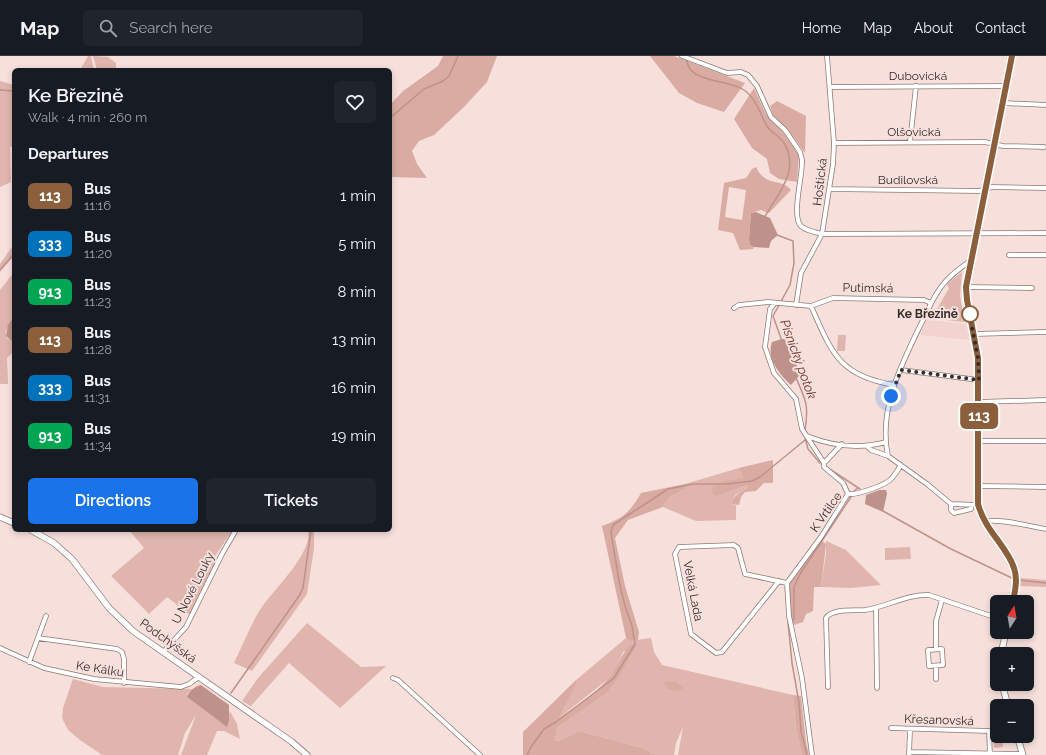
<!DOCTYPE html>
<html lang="en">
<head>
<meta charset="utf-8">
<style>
  :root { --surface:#171b24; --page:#20242c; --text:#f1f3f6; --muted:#9ea1a6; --line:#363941; --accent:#1a73e8 }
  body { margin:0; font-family:Raleway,sans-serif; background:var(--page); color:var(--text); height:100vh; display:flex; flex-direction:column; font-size:15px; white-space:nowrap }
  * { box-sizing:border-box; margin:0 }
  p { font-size:13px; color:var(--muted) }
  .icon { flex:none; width:22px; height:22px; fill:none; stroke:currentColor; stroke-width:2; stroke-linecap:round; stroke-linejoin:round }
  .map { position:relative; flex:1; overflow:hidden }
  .drawer { position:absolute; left:12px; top:12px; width:380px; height:464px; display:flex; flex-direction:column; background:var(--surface); border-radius:6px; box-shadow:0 2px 6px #0003 }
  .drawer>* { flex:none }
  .badge { padding:0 8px; border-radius:6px; font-size:14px; line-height:26px }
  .needle { width:26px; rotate:11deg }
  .controls { position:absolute; left:990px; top:539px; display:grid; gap:8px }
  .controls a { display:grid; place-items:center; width:44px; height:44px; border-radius:6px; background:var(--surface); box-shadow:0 2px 6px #0003; font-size:20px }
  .you { position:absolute; width:20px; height:20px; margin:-10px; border:3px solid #fff; border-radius:50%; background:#1a73e8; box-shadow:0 0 0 6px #1a73e833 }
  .map>.badge { position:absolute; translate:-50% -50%; box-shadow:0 0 0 2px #fff }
  h2 { padding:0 16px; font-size:15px; line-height:36px }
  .round { display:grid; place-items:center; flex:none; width:42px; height:42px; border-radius:6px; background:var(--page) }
  .summary { display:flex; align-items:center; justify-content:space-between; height:68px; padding:0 16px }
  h1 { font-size:19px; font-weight:600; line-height:30px }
  .action { display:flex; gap:8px; margin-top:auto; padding:8px 16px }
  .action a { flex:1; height:46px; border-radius:6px; background:var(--accent); color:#fff; font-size:16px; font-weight:600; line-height:46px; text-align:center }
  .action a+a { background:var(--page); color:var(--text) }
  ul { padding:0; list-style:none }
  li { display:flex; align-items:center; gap:12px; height:48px; padding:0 16px }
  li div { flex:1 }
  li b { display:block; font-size:15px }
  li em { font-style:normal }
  li .badge { min-width:44px; font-weight:700; text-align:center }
  header { display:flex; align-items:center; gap:24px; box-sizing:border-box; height:56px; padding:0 20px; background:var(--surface); border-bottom:1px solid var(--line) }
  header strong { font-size:19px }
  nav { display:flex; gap:22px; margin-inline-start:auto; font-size:14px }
  .search { width:280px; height:36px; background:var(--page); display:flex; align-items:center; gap:10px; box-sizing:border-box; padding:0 14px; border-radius:6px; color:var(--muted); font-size:15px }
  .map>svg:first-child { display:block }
  .built { fill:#f2d3cd }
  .green { fill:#dfb5ae }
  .forest { fill:#d9aba3; fill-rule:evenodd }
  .water { fill:#be928a }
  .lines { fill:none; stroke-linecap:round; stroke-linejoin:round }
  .stream { stroke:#be928a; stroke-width:1.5 }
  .street-casing { stroke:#8c7874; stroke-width:5.5 }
  .secondary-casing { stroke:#8c7874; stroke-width:7 }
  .street { stroke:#fff; stroke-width:4 }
  .secondary { stroke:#fff; stroke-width:5.5 }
  .line-casing { stroke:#fff; stroke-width:9 }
  .line { stroke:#8b5e3c; stroke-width:6 }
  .walk { stroke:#352c2b; stroke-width:4; stroke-dasharray:0 7.2 }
  .stop-dot { fill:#fff; stroke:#8b5e3c; stroke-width:2 }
  .labels { text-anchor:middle; stroke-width:4; stroke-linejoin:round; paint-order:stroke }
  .street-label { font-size:12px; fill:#352c2b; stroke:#f7e0dc }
  .stop-label { font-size:12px; font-weight:bold; fill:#352c2b; stroke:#f7e0dc; text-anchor:end }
  .water-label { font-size:13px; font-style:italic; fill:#6d332a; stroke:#f7e0dc }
</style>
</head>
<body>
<header>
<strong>Map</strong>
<div class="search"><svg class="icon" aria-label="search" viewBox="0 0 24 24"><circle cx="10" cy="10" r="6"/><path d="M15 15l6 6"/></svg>Search here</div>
<nav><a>Home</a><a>Map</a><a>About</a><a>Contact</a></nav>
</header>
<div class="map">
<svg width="1046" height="699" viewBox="0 0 1046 699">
  <rect width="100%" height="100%" fill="#f7e0dc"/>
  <path class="built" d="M 926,264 L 966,268 L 970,284 L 920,279 Z"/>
  <path class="green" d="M 88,0 L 91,0 L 94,14 L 80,14 Z
    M 93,0 L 108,1 L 116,7 L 116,14 L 97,14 Z
    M 0,25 L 14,29 L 14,91 L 10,91 L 11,126 L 0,131 Z
    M 14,188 L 14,200 L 0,216 L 0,208 Z
    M 14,216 C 14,226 16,255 14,262 C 11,269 3,274 7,282 L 14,286 L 14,295 L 7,302 L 8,328 L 0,328 L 0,234 Z
    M 962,216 L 960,240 L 965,266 L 927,262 L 928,260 L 932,262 L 949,232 L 947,229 L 948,227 Z
    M 838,279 L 846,279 L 845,295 L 837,295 Z
    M 739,412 L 743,422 L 718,440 L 747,429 L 748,432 L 735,439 L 732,448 L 736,449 L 736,464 L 696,465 L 663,451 L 670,441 L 685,433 L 685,428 Z
    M 129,474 L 233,474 L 215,500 L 216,505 L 190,559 L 167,541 L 149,558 L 111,520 L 144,492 Z
    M 308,474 L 314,474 L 314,492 L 307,538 L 252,615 L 234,607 C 242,590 249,573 258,557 C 270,536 313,499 308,474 Z
    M 826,485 L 846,494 L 881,529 L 851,532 L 821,531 L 826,497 Z
    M 910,491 L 911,503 L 885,504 L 885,492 Z
    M 1021,522 L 1046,524 L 1046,531 L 1020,530 Z
    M 307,567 L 361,611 L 386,610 L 340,652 L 289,607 L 251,650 L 242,645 L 258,622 Z
    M 626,582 L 629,585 L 651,582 L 654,596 L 662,609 L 793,639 L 796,673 L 802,699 L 678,699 L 683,671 L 676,687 L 674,699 L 656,699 L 643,692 L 579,675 L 559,685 L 555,684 L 557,672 L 607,637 L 619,621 L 637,590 L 623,596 L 615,614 L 607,624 L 559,662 L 576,629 L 576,624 Z
    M 73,623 L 103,631 L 192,633 L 187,638 L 187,641 L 226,670 L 230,655 L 237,668 L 240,683 L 224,675 L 217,675 L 207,699 L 181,699 L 196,659 L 185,677 L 178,699 L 102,699 L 80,684 L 68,674 L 62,662 L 63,652 Z
    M 994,676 L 997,676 L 997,680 L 1002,680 L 1003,691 L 994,692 Z"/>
  <path class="forest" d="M 443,0 L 497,0 L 487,26 L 464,51 L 434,79 L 419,85 L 412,95 L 417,108 L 427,122 L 390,121 L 390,49 L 403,35 L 438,10 Z
    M 650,0 L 674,0 L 745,27 L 724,56 L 697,47 L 679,37 Z
    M 754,32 L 766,58 L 783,76 L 799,99 L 797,126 L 779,123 L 770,117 L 767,103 L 752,92 L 734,63 Z
    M 777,45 L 806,60 L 805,97 L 787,73 L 774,61 L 770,50 Z
    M 756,111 C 765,131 782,122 791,134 L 769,157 L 761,154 L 751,157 L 749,183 L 750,189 L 754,191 L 753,193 L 740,194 L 733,177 L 718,174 L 724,127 L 746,122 L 752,113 ZM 729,131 L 746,134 L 742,164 L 725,161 Z
    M 773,404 L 773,427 L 764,427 L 756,435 L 745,436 L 741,441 L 739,449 L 732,448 C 734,438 740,437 748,432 L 747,429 L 718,440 L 713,439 L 712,432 L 722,426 L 743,422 L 739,412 Z
    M 685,428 L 685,433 L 670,441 L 663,451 L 628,464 L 615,482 L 625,530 L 639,576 L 638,584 L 629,585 L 626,582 L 602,470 C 624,462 629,457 641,437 Z
    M 821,484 L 826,488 L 821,531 L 814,531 L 813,555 L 806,558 L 803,566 L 794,569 C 789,556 786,539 789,526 Z
    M 632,588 L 637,590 L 619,621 L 607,637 L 557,672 L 555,684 L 559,685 L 579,675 L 643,692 L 656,699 L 523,699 L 523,676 L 576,624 L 576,629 L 559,662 C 575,651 595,638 608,623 C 619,611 619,599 632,588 Z
    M 668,625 L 676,626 L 683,632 L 679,635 L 668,633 L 664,627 Z
    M 793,639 L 801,640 L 806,686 L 809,699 L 802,699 L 796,673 Z"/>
  <path class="water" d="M 756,156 L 770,162 L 778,179 L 771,185 L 769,192 L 754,191 L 750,189 L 749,183 L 751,157 Z
    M 14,261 L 14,286 L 13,286 L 6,280 L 8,269 Z
    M 782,283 L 793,283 L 796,286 L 795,301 L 799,320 L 791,329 C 780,319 766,302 772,286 Z
    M 879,434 L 886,434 L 887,438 L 883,456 L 865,448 L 866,439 Z
    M 201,629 L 229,649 L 229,664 L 227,671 L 187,641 C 188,636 195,630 201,629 Z"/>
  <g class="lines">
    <path class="stream" d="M 686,2 C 687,6 688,10 690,13 C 700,26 732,25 744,34 C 756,42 760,58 767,70 C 771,77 780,80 784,87 C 801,114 777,139 764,162
      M 0,34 L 14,35
      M 390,62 L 424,33 L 443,25 L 449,20 L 458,0
      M 777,179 L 793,185 L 794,207 L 790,229 L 773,260 L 782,285
      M 0,214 L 14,198
      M 796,322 C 806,344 809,350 805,374
      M 804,378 L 808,393 L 820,407
      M 828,412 L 860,433
      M 883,455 L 951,493 L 1014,523
      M 1018,524 L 1046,527
      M 794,564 L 794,531 L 800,518 L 851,441 L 854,435 L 858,432
      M 788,566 L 792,607 L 799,647 L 801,675 L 807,699
      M 231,637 L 299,540 L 303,532 L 311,474
      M 527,699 L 531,691 L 544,673 L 556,666 L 614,622 L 635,588 L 632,570 L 625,550 L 619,525 L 611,476 L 613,469 L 668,433 L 693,428 L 727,428 L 752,425 L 760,421 L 805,384"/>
    <g class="street-casing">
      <path id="street" d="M 682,0 L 727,17 L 741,16 L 748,19 L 757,30 L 771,61 L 785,74 L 800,96 L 802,104 C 803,119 791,160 801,170 C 806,175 816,176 822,178 L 1046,177
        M 830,31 L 1006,30
        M 1003,47 L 1046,49
        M 910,86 L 916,30
        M 834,87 L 985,86 L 1003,90 L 1044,91
        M 830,133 L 979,135 L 992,131 L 1046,132
        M 1009,199 L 1046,199
        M 971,204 C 962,211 952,218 945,226 C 934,238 928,254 921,268 C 901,309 878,354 888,400 L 927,428 L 951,448 L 978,449
        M 966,231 L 1032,232
        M 775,247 L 770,253 L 765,291 L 774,317 L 796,343 L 802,373 L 824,407 L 824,411 L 843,427 L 848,438
        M 796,249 L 801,217 L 822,178 L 833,108 L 834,87 L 827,0
        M 811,250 C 832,297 839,320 894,329
        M 734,252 L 739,249 L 768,246 L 811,250 L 833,242 L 924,244 L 931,247
        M 974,278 L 1046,276
        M 901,314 L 979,324
        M 979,346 L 1046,344
        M 807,380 C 832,390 860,393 886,386
        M 978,385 L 1046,385
        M 868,391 L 871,394 L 888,400
        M 824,407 L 842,388
        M 978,430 L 1046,431
        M 848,438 C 857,439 887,429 892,422 C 896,418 898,413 901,409
        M 951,448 L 951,454 L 954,457 L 971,453 L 972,449
        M 984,466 C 995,461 1033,471 1046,473
        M 779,525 L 722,596 L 716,597 L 691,578 L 675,498 L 679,491 L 734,489 L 738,492 L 745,518 L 787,527
        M 876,552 L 877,632
        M 38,582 L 117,593 L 122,596 L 124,603 L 124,627
        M 0,592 L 44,612 L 94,623 L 181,631 L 189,628 L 199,621
        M 936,593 L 936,565 L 942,544
        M 942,593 L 943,609 L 929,610 L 928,594 Z
        M 163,596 L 186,571 L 222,498 L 236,474
        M 29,606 L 46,560
        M 936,610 L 936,623
        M 393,622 L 398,624 L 480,699
        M 828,631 L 826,562 C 832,552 855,555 865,554 C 887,551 906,538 929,539 L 997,562
        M 891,672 L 989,675 L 990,699
        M 909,696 L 1023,698
        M 812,699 L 802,622 L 789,560 L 787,527 L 821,481 L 848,438
        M 909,699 L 910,674"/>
    </g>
    <g class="secondary-casing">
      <path id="secondary" d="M 1012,0 L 966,231 L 967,244 L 978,302 L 978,449 C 985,475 1007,490 1014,512 C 1018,524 1015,535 1013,546
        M 0,461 L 14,467
        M 31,474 L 54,487 L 72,503 L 109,552 L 133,575 L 292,686 L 307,699
        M 1001,598 L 1006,576
        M 1002,628 L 1008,650
        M 1017,680 L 1023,699"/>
    </g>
    <use href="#street" class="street"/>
    <use href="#secondary" class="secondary"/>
  </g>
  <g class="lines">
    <g class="line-casing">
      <path id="line" d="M 1012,0 L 966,231 L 967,244 L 978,302 L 978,448 C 985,475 1007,490 1014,512 C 1018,523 1015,535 1013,546"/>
    </g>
    <use href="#line" class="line"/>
    <path class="walk" d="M 891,340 L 901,314 L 979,324 L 978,302 L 969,256 L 970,258"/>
  </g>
  <circle class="stop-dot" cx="970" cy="258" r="8"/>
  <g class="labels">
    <g class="street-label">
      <text x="918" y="24">Dubovická</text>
      <text x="914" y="80">Olšovická</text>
      <text x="908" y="128">Budilovská</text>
      <text transform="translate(820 126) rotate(-83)" y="4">Hoštická</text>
      <text transform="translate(868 232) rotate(1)" y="4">Putimská</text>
      <text transform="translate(826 456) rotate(-55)" y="4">K Vrtilce</text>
      <text transform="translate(193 532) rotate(-63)" y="4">U Nové Louky</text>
      <text transform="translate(693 535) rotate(79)" y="4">Velká Lada</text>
      <text transform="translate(168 585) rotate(36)" y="4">Podchýšská</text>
      <text transform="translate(100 613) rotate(9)" y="4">Ke Kálku</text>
      <text transform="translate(939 664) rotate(2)" y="4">Křesanovská</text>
    </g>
    <g class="stop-label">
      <text x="958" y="262">Ke Březině</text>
    </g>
    <g class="water-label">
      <text transform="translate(799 303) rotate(70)" y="5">Písnický potok</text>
    </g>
  </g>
</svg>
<div class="controls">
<a><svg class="needle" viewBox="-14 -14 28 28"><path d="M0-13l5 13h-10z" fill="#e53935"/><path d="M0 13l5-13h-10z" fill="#9ea1a6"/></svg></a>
<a>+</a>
<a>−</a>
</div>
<div class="you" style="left:891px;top:340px"></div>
<b class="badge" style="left:979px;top:360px;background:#8b5e3c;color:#fff">113</b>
<section class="drawer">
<div class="summary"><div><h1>Ke Březině</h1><p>Walk · 4 min · 260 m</p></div><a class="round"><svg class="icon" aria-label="heart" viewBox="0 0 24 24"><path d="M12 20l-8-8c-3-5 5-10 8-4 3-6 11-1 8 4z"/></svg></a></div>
<h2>Departures</h2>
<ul>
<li><span class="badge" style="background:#8b5e3c;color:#fff">113</span><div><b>Bus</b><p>11:16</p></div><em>1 min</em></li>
<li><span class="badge" style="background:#0072bc;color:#fff">333</span><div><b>Bus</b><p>11:20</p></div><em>5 min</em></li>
<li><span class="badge" style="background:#00a651;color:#fff">913</span><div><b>Bus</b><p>11:23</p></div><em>8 min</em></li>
<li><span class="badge" style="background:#8b5e3c;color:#fff">113</span><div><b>Bus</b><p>11:28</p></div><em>13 min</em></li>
<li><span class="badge" style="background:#0072bc;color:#fff">333</span><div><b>Bus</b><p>11:31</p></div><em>16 min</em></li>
<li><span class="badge" style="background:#00a651;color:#fff">913</span><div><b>Bus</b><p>11:34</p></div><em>19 min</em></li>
</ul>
<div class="action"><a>Directions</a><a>Tickets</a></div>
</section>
</div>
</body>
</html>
